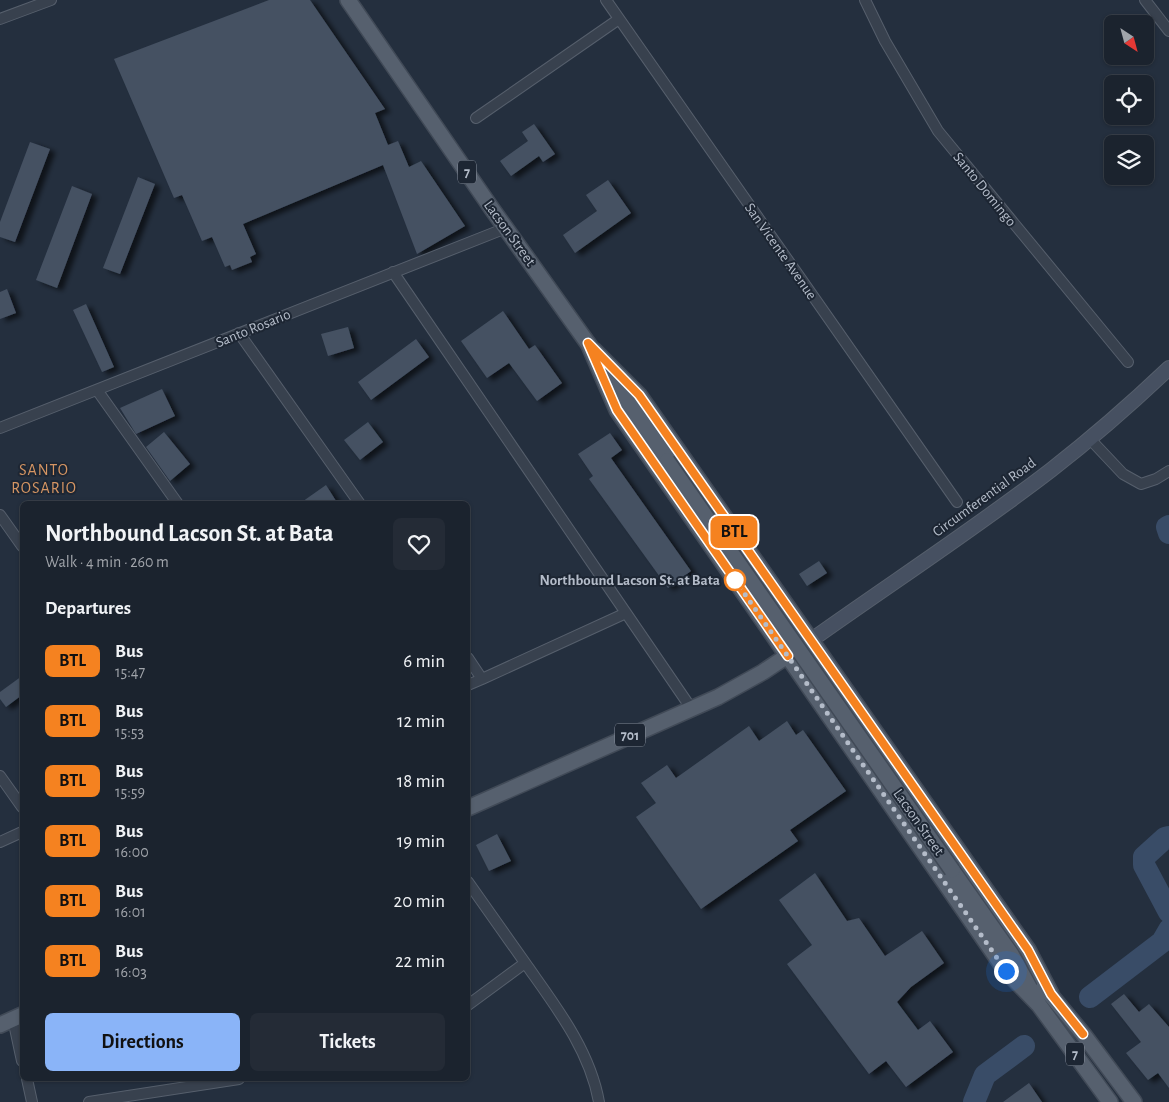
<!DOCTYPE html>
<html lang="en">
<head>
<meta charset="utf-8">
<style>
  :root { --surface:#1b232e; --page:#242b36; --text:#f1f3f6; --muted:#a0a4aa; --line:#39404a; --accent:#8ab4f8 }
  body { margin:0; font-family:"Alegreya Sans",sans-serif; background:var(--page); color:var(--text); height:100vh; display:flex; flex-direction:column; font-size:19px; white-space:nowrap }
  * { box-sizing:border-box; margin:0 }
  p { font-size:16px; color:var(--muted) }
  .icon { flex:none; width:28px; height:28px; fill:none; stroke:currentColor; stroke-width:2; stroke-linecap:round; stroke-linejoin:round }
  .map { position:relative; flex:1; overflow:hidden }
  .drawer { position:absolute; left:20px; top:501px; width:450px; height:580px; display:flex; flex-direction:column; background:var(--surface); border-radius:8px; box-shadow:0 1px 4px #0004,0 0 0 1px var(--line) }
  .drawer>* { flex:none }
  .badge { padding:0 10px; border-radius:8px; font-size:18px; line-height:32px }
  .needle { width:32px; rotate:144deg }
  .controls { position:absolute; left:1104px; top:15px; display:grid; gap:10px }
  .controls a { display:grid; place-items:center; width:50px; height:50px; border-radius:8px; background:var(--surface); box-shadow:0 1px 4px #0004,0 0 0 1px var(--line); font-size:25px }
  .you { position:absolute; width:25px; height:25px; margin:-12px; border:4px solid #fff; border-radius:50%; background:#1a73e8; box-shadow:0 0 0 8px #1a73e833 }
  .map>.badge { position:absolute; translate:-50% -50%; box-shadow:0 0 0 2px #fff }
  h2 { padding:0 25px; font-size:19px; line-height:45px }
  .round { display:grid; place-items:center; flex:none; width:52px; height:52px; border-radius:8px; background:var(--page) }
  .overview { display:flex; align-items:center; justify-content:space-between; height:85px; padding:0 25px }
  h1 { font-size:24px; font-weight:600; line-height:38px }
  .action { display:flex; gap:10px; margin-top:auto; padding:10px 25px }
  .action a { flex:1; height:58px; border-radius:8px; background:var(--accent); color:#111; font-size:20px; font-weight:600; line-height:58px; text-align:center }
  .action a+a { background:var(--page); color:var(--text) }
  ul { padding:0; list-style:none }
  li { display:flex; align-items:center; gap:15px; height:60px; padding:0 25px }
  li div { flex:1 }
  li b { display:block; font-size:19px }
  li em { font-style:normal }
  li .badge { min-width:55px; font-weight:700; text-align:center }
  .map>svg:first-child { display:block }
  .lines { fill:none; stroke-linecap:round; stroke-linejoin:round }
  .river { stroke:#394c67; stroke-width:22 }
  .building { fill:#455162; filter:url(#shadow) }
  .minor-casing { stroke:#565f6c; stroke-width:12 }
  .secondary-casing { stroke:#565f6c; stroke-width:16 }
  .primary-casing { stroke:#414a57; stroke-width:18 }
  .minor { stroke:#38414e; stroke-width:10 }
  .secondary { stroke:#465061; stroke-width:14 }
  .primary { stroke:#56606e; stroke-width:15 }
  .primary-bridge-casing { stroke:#414a57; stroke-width:18; stroke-linecap:butt }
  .primary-bridge { stroke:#56606e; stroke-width:15 }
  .line-casing { stroke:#fff; stroke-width:11 }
  .line { stroke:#f58220; stroke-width:8 }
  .walk { stroke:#b4bcc9; stroke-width:5; stroke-dasharray:0 9 }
  .stop-dot { fill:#fff; stroke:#f58220; stroke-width:2.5 }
  .labels { text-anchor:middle; stroke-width:4; stroke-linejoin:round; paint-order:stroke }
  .shield { fill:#1d2633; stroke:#878f9c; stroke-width:1 }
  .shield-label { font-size:14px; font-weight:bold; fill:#b4bcc9 }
  .street-label { font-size:15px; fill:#b4bcc9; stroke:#1d2633 }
  .stop-label { font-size:15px; font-weight:bold; fill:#b4bcc9; stroke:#1d2633; text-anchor:end }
  .neighbourhood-label { font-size:16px; letter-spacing:1px; fill:#d59563; stroke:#1d2633 }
</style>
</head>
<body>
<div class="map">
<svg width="1169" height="1102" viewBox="0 0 1169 1102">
  <defs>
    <filter id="shadow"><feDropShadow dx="5.5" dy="3" stdDeviation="2.5" flood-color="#0009"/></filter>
  </defs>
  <rect width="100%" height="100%" fill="#242f3e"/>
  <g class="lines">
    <path class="river" d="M 1169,526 L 1167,527 L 1169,533
      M 1169,837 L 1165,838 L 1144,857 L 1144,865 L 1169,912
      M 1090,997 L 1162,942 L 1169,930
      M 974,1102 L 985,1075 L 1024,1046"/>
  </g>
  <path class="building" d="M 269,0 L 310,0 L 385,109 L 375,113 L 388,145 L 398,141 L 409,167 L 421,161 L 465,226 L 417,254 L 383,165 L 243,224 L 256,254 L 250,257 L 252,262 L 232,270 L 230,265 L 225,267 L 212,237 L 202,241 L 182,195 L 174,198 L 114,59 Z
    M 534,124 L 555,154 L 543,162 L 539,156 L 511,176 L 500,161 L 528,141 L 522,132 Z
    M 30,142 L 50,149 L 15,242 L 0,237 L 0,222 Z
    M 138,177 L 155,184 L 120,274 L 103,268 Z
    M 608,180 L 631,213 L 575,253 L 563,235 L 597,211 L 586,195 Z
    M 72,186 L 92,194 L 57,288 L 36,280 Z
    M 7,289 L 16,313 L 0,319 L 0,292 Z
    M 86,304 L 114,367 L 102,372 L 73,310 Z
    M 503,311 L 529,349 L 535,345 L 562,383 L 537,401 L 509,363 L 487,378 L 461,341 Z
    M 348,327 L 354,348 L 328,356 L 321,334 Z
    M 416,339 L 429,357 L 371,400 L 358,382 Z
    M 162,389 L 175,416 L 136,434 L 120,408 Z
    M 368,422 L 383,442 L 360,460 L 344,440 Z
    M 164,432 L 190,464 L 170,481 L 146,447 Z
    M 610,433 L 622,450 L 611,458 L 691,571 L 668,588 L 589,479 L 593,476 L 578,454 Z
    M 326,485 L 338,504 L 299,504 Z
    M 819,561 L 827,573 L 807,586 L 799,574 Z
    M 22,676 L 22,695 L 6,707 L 0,699 L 0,692 Z
    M 787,721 L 796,735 L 803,730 L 846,791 L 790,830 L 798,841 L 701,909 L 636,817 L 656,803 L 641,783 L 667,765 L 676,778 L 749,726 L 759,741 Z
    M 497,834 L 511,861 L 489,871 L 476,845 Z
    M 815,873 L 847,921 L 859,918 L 885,956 L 922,931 L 944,963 L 911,987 L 897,1002 L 918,1030 L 930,1021 L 953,1052 L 906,1087 L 886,1061 L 869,1074 L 787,964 L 812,945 L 779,900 Z
    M 1124,994 L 1139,1012 L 1149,1004 L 1169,1027 L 1169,1088 L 1158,1073 L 1148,1080 L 1126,1053 L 1141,1042 L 1111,1004 Z
    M 1029,1083 L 1042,1102 L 1003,1102 Z"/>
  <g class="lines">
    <g class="minor-casing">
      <path id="minor" d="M 606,0 L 957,502
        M 865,0 L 885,41 L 938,131 L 1128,362
        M 1145,0 L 1169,31
        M 0,19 L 51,0
        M 476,118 L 619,19
        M 393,272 L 691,708
        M 239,333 L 360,504
        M 97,390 L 178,504
        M 0,428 L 506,228
        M 1090,439 L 1123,474 L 1141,484 L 1156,479 L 1169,471
        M 0,515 L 22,546
        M 468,658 L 482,679 L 468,685
        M 482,679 L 626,613
        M 0,776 L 22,807
        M 0,842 L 22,832
        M 468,882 C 488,910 508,939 528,967 C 557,1008 590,1051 599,1102
        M 468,1005 L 525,963
        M 13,1019 L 22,1061
        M 27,1079 L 32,1102
        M 89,1102 L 239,1079"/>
    </g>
    <g class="secondary-casing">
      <path id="secondary" d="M 810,641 C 890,584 973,530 1051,470 C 1092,438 1131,404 1169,368"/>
    </g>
    <g class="primary-casing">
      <path id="primary" d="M 348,0 L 492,209 L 594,352
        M 588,343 L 617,410 L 1006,971 L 1039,1005
        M 594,350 L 639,395 L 1028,950 L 1051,994
        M 609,375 L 667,461
        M 468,808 L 718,697 L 763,672 L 796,650
        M 952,870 L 1011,954 L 1039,1005 L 1110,1102
        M 1044,987 L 1083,1034 L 1134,1102
        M 0,1025 L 22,1015"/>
    </g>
    <use href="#minor" class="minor"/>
    <use href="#secondary" class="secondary"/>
    <use href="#primary" class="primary"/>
    <g class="primary-bridge-casing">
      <path id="primary-bridge" d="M 667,461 L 952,870"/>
    </g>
    <use href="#primary-bridge" class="primary-bridge"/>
  </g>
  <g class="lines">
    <g class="line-casing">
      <path id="line" d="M 788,656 L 617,410 L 588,343 L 639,395 L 1028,950 L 1051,994 L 1083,1034"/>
    </g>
    <use href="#line" class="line"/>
    <path class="walk" d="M 735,580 L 1006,971"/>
  </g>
  <circle class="stop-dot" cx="735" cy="580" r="10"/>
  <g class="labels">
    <g class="shield">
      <rect x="458" y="160.5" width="18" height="23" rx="4"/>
      <rect x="615" y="723.5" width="30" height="23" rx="4"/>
      <rect x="1066" y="1042.5" width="18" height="23" rx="4"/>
    </g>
    <g class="shield-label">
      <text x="467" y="177">7</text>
      <text x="630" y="740">701</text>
      <text x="1075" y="1059">7</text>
    </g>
    <g class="street-label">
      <text transform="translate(985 189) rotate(51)" y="5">Santo Domingo</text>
      <text transform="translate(510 233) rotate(54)" y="5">Lacson Street</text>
      <text transform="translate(781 251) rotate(55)" y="5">San Vicente Avenue</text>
      <text transform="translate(253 328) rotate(-22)" y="5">Santo Rosario</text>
      <text transform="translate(984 497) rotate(-36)" y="5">Circumferential Road</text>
      <text transform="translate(919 822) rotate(55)" y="5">Lacson Street</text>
    </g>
    <g class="stop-label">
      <text x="720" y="585">Northbound Lacson St. at Bata</text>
    </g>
    <g class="neighbourhood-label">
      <text x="44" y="475">SANTO<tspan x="44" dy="18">ROSARIO</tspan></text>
    </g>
  </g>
</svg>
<div class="controls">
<a><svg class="needle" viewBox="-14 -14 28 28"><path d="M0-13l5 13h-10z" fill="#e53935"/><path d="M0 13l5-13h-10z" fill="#a0a4aa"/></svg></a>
<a><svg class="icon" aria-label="locate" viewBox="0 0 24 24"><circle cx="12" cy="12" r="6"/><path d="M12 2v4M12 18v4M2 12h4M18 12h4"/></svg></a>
<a><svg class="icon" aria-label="layers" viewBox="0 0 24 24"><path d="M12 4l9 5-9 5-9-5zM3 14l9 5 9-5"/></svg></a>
</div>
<div class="you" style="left:1006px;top:971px"></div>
<b class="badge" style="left:734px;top:532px;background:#f58220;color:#111">BTL</b>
<section class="drawer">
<div class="overview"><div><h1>Northbound Lacson St. at Bata</h1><p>Walk · 4 min · 260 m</p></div><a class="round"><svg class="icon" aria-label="heart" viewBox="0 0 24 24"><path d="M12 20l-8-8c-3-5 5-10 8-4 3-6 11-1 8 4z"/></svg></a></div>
<h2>Departures</h2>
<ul>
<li><span class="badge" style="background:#f58220;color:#111">BTL</span><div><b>Bus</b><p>15:47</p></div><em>6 min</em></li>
<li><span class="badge" style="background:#f58220;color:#111">BTL</span><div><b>Bus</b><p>15:53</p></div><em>12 min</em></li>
<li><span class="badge" style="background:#f58220;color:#111">BTL</span><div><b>Bus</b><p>15:59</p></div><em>18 min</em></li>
<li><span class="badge" style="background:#f58220;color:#111">BTL</span><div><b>Bus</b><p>16:00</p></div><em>19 min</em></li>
<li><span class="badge" style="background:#f58220;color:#111">BTL</span><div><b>Bus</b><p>16:01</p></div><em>20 min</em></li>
<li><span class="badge" style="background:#f58220;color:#111">BTL</span><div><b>Bus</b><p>16:03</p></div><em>22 min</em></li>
</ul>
<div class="action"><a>Directions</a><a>Tickets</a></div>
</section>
</div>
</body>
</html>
